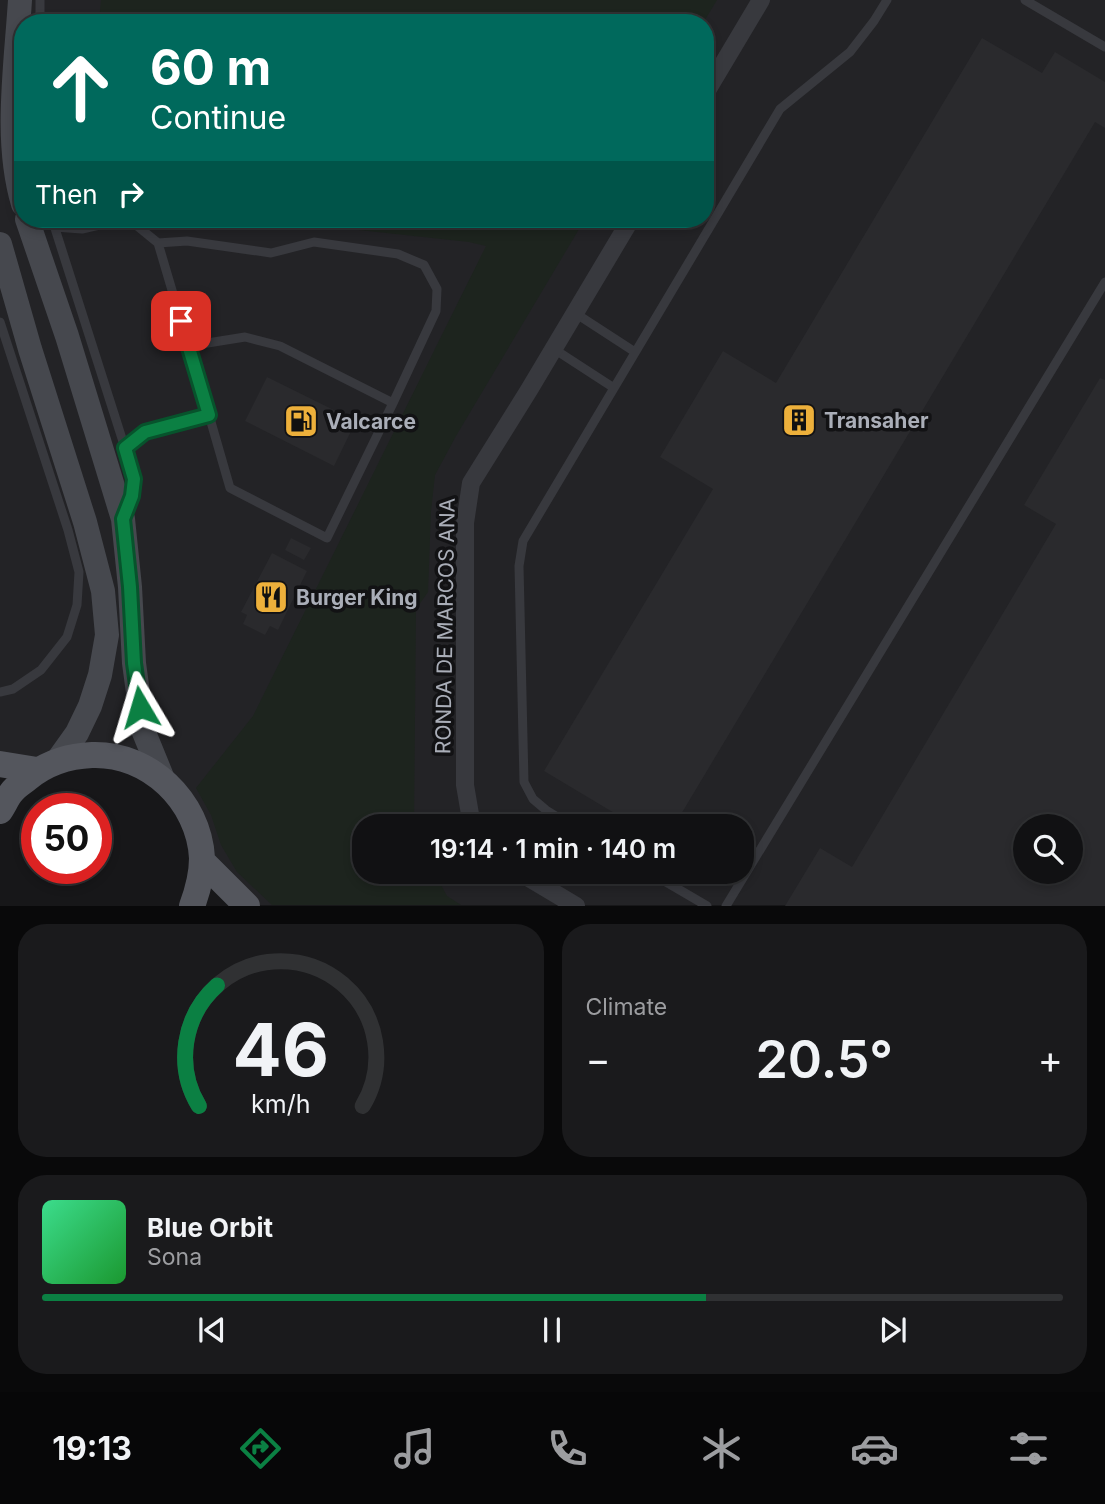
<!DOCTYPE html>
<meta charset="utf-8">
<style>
body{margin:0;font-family:Inter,sans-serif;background:#1a1a1c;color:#f1f3f6;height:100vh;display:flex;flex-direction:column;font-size:26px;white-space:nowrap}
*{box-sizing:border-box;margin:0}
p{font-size:23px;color:#9c9da0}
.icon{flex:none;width:38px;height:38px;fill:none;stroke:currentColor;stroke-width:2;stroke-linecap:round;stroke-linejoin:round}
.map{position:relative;height:906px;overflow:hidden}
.drawer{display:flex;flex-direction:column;gap:18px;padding:18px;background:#09090a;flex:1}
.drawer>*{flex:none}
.hud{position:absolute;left:14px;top:14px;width:700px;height:214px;border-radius:28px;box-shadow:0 4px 10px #0003,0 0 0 2px #303133;background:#00695c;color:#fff;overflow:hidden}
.buttons{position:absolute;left:1013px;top:814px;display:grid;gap:14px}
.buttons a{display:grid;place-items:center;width:70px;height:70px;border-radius:50%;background:#111113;box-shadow:0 4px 10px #0003,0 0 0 2px #303133;font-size:35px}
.speed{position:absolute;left:21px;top:793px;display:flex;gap:14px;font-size:35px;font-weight:700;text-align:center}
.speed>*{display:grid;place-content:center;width:91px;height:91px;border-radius:50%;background:#111113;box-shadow:0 4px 10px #0003,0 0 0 2px #303133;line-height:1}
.speed .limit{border:10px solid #d22;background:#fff;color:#111}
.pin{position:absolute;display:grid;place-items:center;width:60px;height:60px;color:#fff;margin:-30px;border-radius:14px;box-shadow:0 4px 10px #0006}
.me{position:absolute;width:77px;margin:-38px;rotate:353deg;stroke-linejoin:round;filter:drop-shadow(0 0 5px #0008)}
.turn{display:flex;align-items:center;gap:24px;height:147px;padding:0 21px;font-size:32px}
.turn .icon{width:91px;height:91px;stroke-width:2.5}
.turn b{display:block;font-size:49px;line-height:60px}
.then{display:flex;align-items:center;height:66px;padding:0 21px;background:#0003;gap:14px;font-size:26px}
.big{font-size:52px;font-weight:600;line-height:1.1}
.drawer .card{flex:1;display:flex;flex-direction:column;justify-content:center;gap:10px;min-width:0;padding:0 24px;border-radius:28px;background:#1a1a1c}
.drawer .dial{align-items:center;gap:0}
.dial svg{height:182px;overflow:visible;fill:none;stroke:#303133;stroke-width:7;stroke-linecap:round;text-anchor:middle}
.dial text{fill:#f1f3f6;stroke:none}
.song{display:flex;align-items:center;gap:21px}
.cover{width:84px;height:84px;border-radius:10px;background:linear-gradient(135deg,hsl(150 70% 55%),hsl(130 70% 35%))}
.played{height:7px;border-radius:4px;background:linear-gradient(90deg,#0b8043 65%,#303133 65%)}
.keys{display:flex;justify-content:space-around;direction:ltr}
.heat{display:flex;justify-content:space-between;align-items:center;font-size:38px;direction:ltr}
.drawer .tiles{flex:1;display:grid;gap:18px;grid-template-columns:1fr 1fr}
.card:last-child{grid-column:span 2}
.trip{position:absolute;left:352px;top:814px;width:402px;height:70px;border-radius:28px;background:#111113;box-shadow:0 4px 10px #0003,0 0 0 2px #303133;font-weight:600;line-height:70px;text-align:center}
.tabs{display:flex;height:112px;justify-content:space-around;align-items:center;background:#070708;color:#9c9da0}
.tabs .icon{width:49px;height:49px}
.tabs .on{color:#0b8043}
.tabs b{font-size:32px;color:#f1f3f6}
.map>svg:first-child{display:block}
.built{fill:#232326;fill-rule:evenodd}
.green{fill:#1d241e}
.building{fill:#2a2a2d;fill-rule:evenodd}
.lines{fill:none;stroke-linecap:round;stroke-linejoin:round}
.lane{stroke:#38393e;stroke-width:9}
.street{stroke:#38393e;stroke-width:18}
.secondary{stroke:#46484e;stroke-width:24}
.primary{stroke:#54565d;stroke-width:26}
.route-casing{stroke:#07532c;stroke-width:18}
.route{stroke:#0b8043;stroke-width:12}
.labels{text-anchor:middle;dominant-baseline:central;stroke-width:7;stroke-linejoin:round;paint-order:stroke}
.poi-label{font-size:21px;font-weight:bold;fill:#aaaeb8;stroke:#121214;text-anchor:start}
.street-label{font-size:21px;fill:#aaaeb8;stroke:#121214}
</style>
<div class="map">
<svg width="1105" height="906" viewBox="0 0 1105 906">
<rect width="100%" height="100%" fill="#171719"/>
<path class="built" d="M 0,0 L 1105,0 L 1105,905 L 247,905 L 139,765 L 0,764 ZM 23,23 L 705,23 L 705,219 L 23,219 ZM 364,826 L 742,826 L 742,872 L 364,872 ZM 1026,826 L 1071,826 L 1071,872 L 1026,872 Z"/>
<path class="green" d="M 101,0 L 717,0 L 703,23 L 99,23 Z
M 258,219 L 585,219 L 456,436 L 435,475 L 431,511 L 428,592 L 416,609 L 414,826 L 364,826 L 364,872 L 434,872 L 447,896 L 461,905 L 272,905 L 237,872 L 221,845 L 211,815 L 196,788 L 253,716 L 486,246 L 469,242 Z"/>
<path class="building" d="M 982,38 L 1042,73 L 1055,52 L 1105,82 L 1105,128 L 1095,122 L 674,826 L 636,826 L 544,771 L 713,489 L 660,457 L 723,351 L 776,383 Z
M 267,377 L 356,421 L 334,466 L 245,421 Z
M 1100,378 L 1105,380 L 1105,906 L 785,906 L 820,848 L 852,867 L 1056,524 L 1024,505 ZM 1026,826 L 1071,826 L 1071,872 L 1026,872 Z
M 291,538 L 311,548 L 304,560 L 285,550 Z
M 272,553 L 307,571 L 278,630 L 270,626 L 265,635 L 243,624 L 247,615 L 241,612 Z"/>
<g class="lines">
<path class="lane" d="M 1025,0 L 1105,47
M 40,23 L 40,0
M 52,219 L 125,448 C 132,473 137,486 127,510
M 55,227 L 82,229 L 117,221 L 136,225 L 158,243 L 209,415 L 145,432 L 125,448
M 158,243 L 187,241 L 271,253 L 314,242 L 398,254 L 424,265 L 437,289 L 436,311 L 393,403 L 327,538 L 230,488 L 209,415
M 575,313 L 635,352
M 0,322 L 68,530 L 79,572 L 77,605 L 67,637 L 41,670 L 13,689 L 0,692
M 189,346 L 245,337 L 280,346 L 393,403
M 554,349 L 614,388
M 572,826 L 546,810 L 533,799 L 524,782 L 519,566 L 523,541 L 780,109 L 850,52 L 874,21 L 887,0
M 649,872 L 707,906
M 726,906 L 1105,282"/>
<path class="street" d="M 705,94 L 761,0
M 474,826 L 471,820 L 465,785 L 465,523 L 471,483 L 529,390 L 631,219
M 519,872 L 576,906"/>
<path class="secondary" d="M 20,0 C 16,65 4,141 23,204
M 27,219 L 67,336 L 123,519 L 130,587 L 134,663 L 143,730 L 163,779
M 0,244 L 30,349 L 85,522 L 103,591 L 107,635 L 100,675 L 90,706 L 77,733 L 57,761"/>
<path class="primary" d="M 0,764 L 37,770
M 0,811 C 4,805 7,798 11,793 C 15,787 22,783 27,779 C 46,763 68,756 92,755 C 149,753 199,801 202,858 C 202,875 198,890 192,906
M 202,861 L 247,906"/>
</g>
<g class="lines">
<g class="route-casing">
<path id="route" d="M 140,707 L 134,663 L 130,587 L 123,519 L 132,496 L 134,479 L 125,448 L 145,432 L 209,415 L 181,321"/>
</g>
<use href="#route" class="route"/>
</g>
<defs>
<g id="building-square" transform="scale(1.75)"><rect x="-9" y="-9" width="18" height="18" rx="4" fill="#edb03b" stroke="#121214"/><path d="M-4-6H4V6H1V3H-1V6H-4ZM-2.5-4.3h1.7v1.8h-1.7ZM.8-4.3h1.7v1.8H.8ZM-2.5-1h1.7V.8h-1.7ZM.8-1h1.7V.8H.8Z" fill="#111"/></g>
<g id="fuel-square" transform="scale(1.75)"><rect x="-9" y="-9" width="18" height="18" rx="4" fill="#edb03b" stroke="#121214"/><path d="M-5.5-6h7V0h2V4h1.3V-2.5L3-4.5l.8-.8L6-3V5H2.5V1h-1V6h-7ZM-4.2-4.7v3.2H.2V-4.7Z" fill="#111"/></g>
<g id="restaurant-square" transform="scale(1.75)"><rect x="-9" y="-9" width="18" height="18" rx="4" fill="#edb03b" stroke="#121214"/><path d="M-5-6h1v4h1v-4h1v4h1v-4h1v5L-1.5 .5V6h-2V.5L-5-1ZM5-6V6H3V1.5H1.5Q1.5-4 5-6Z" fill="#111"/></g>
</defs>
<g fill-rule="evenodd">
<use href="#building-square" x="799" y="420"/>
<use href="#fuel-square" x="301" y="421"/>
<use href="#restaurant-square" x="271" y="597"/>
</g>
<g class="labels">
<g class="poi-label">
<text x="824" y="420">Transaher</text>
<text x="326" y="421">Valcarce</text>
<text x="296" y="597">Burger King</text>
</g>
<g class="street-label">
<text transform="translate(445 626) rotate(-89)">RONDA DE MARCOS ANA</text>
</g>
</g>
</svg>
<div class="buttons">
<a><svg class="icon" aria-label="search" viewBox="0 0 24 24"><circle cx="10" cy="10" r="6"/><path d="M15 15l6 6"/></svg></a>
</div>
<div class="speed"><div class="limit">50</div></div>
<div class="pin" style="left:181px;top:321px;background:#d93025"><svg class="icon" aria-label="arrive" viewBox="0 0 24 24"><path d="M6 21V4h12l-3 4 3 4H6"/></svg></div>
<svg class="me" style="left:140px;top:707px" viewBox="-20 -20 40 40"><path d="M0-17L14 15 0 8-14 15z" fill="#0b8043" stroke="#fff" stroke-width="4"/></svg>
<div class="trip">19:14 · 1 min · 140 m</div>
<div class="hud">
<div class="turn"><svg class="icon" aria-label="ahead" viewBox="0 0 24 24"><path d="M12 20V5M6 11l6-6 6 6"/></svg><div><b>60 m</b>Continue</div></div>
<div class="then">Then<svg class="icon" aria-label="right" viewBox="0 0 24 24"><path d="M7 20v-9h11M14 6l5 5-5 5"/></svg></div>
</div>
</div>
<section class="drawer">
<div class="tiles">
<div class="card dial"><svg viewBox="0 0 100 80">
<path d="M14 69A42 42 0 1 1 86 69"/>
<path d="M14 69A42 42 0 0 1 22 16" stroke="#0b8043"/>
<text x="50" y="56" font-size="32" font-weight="700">46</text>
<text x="50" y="72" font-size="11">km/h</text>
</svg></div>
<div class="card"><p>Climate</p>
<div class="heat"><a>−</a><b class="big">20.5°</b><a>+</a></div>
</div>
<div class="card">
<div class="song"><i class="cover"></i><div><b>Blue Orbit</b><p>Sona</p></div></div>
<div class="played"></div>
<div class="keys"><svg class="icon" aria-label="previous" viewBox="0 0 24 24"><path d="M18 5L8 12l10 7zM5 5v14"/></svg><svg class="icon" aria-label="pause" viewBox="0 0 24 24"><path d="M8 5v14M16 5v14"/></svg><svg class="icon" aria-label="next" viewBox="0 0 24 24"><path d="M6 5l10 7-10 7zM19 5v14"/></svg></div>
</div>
</div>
</section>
<nav class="tabs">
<b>19:13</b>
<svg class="icon on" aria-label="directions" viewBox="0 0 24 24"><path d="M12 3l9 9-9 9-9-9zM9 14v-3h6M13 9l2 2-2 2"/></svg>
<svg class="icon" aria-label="music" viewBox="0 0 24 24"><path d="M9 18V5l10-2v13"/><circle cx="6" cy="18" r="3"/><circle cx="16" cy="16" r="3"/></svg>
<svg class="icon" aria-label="phone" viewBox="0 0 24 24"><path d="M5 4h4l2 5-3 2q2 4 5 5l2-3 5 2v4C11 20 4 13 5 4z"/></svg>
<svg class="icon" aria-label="climate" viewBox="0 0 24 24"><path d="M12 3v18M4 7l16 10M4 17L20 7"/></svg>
<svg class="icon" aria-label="car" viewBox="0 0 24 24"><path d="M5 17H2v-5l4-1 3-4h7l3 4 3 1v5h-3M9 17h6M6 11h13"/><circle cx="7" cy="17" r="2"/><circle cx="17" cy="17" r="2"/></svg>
<svg class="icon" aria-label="filters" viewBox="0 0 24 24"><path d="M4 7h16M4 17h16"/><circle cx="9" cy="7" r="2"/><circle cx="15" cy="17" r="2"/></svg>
</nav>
